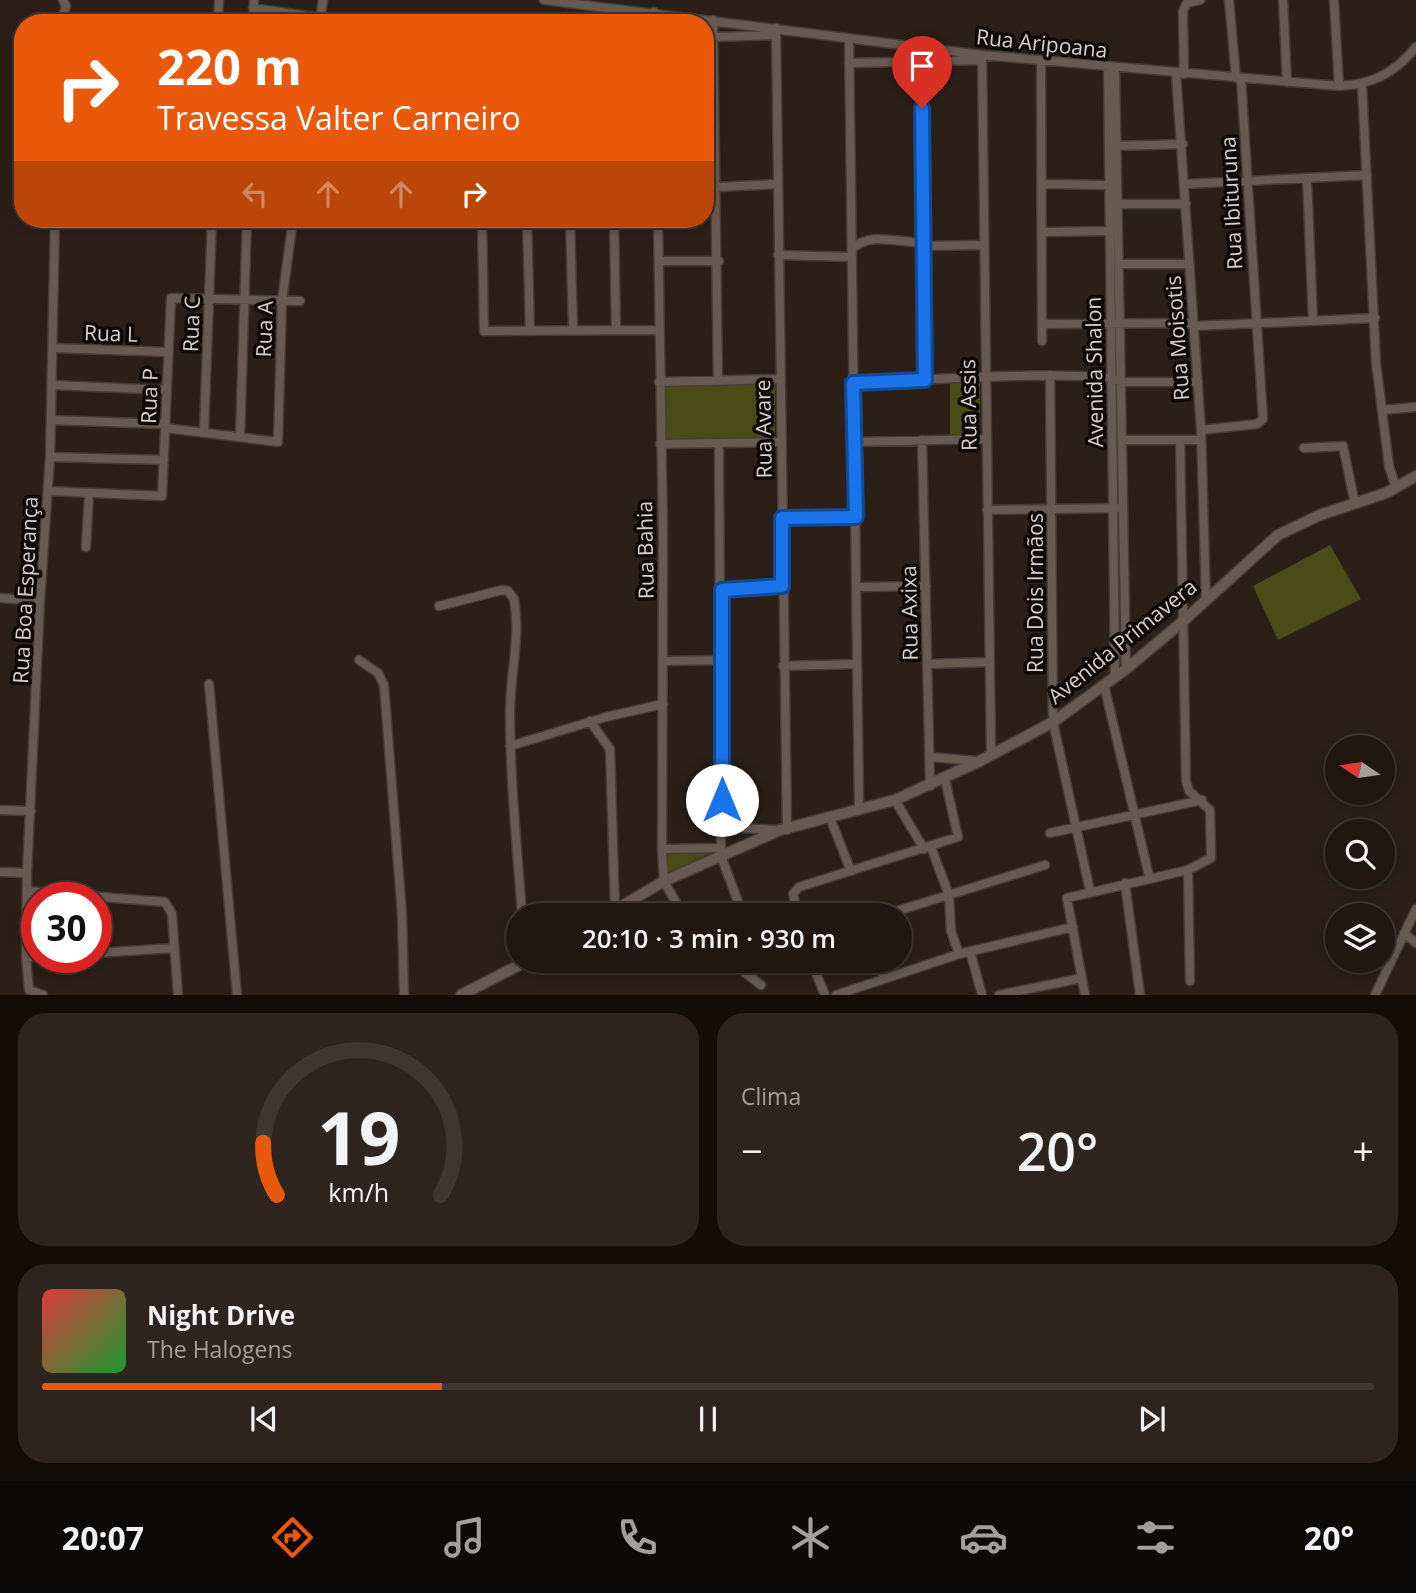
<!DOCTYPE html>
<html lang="pt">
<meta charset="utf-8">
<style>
body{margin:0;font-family:"Open Sans",sans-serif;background:#2d241f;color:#f1f3f6;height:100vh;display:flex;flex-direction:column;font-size:26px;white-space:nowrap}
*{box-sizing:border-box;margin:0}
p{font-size:23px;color:#a29f9f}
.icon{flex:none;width:38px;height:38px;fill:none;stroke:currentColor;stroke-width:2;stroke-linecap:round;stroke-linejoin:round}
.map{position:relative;height:995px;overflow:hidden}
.details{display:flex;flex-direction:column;gap:18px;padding:18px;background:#120d09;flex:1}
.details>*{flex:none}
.guide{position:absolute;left:14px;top:14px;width:700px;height:214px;border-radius:28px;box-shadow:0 4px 10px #0003,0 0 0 2px #3d3631;background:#ea580c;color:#fff;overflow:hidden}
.needle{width:46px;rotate:283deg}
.fabs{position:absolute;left:1325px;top:735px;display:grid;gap:14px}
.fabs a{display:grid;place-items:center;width:70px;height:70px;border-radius:50%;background:#201711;box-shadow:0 4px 10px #0003,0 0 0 2px #3d3631;font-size:35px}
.speed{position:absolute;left:21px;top:882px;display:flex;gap:14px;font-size:35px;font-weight:700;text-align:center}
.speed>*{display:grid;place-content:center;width:91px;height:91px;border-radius:50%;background:#201711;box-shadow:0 4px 10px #0003,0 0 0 2px #3d3631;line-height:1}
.speed .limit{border:10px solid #d22;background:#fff;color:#111}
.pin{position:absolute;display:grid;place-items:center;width:60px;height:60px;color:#fff;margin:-72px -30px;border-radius:50% 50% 50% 0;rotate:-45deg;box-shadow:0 0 7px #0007}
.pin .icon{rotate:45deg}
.me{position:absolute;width:77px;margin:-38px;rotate:0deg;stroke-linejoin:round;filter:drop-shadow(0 0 5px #0008)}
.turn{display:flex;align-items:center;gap:24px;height:147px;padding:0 28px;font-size:32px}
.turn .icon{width:91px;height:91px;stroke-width:2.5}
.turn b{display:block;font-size:49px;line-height:60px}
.lanes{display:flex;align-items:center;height:66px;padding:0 28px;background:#0003;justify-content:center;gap:35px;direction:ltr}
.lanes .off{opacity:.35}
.big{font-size:52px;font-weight:600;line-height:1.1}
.details .widget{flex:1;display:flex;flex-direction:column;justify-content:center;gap:10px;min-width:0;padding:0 24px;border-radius:28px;background:#2d241f}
.details .dial{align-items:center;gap:0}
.dial svg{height:182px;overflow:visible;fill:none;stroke:#3d3631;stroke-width:7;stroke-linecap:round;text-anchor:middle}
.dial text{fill:#f1f3f6;stroke:none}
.song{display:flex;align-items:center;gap:21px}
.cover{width:84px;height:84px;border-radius:10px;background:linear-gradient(135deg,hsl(0 70% 55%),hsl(130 70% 35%))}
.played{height:7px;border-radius:4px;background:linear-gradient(90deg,#ea580c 30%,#3d3631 30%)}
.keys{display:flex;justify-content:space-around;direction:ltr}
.heat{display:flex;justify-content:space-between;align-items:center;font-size:38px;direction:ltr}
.details .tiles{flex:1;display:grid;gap:18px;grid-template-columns:1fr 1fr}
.widget:last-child{grid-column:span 2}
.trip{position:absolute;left:506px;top:903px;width:406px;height:70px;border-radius:35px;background:#201711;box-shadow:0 4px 10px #0003,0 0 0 2px #3d3631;font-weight:600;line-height:70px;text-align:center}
.menu{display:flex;height:112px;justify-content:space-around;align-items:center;background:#0d0907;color:#a29f9f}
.menu .icon{width:49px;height:49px}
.menu .on{color:#ea580c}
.menu b{font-size:32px;color:#f1f3f6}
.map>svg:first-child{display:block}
.green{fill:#4a4c18}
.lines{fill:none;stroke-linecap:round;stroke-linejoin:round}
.minor-casing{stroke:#463c37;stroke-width:11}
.tertiary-casing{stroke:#463c37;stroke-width:13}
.minor{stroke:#695a51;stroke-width:8}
.tertiary{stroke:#695a51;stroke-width:10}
.route-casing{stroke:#114b97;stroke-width:18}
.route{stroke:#1a73e8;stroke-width:12}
.labels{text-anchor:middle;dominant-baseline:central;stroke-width:7;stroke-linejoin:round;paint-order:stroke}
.street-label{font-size:21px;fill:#d8d0ca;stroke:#0f0a07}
</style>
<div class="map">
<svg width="1416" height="995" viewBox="0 0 1416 995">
<rect width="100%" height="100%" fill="#2b1f17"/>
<path class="green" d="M 950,383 L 980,383 L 980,434 L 950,435 Z
M 775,384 L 775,441 L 665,441 L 664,385 Z
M 1330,545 L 1361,599 L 1278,640 L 1253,586 Z
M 665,852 L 712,852 L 666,875 Z"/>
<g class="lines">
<g class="minor-casing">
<path id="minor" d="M 544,0 L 982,55 L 1339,86 C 1371,85 1395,73 1416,47
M 1229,0 L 1236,78
M 1283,0 L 1287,82
M 1334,0 L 1339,86
M 253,8 L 321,18
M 654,12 L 654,23
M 713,20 L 718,381
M 320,21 L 323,0
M 61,23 L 66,6 L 63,0
M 218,23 L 219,0
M 253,23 L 254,0
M 776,28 L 787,830
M 714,37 L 776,35
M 849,39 L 859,809
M 923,48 L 925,380
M 982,55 L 991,754
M 1041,61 L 1042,341
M 849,63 L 982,60
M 1108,67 L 1115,677
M 1115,68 L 1126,669
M 1176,74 L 1201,430 L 1206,600
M 1184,74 L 1183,11 L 1187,3 L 1200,0
M 1362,85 L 1376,363 L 1389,466 L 1396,488
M 1116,146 L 1183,144
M 1307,178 L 1313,321
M 1044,184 L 1108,185
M 1185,184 L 1367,175
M 717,187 L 777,184
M 1116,204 L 1186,204
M 482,219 L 484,331 L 659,330
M 527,219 L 530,331
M 570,219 L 573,330
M 614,219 L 616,330
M 658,219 L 663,536 L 662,849 L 664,881 L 683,915
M 1043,232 L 1109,231
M 924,246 L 984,245
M 852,249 C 870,231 900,243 924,243
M 778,255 L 852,257
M 659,261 L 719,261
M 1119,264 L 1189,264
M 1042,324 L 1194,323
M 1194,326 L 1375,318
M 53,348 L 168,352
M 1050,375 L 1053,722 L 1090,891
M 659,382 L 779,379
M 854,383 C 891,382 1105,367 1121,382 L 1198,382
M 52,385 L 167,390
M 1382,410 L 1416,407
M 51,420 L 165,424
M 166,428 L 278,442 L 282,301 L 293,219
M 1201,430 L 1257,424 L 1263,419 L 1241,79
M 204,431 L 212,219
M 240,437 L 247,219
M 922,440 L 930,786
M 1122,440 L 1201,440
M 855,442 L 985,439
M 660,444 L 780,442
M 719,444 L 721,856 L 743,915
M 1304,448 L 1343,446 L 1355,504
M 50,457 L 164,460
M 48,491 L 162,496 L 171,298 L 300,301
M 987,510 L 1117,508
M 782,518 L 856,517
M 86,547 L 89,494
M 857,587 L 926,586
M 721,591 L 782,586
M 0,598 L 40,601
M 439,606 L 502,590 L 508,591 L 514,599 C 521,637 510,674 510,712 C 510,779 517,847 522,915
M 359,660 L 378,673 L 384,685 L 402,915 L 404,995
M 663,661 L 722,660
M 927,664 L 990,662
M 783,666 L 857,664
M 209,684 L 237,995
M 1104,685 L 1149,876
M 590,721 L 610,749 L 615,910
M 510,746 L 606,717 L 663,704
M 930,757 L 977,761
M 895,800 L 924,849
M 0,810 L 31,811
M 830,818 L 851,871
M 722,827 L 777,830
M 1050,833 L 1202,800
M 931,847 L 949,895 L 951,931 L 959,954
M 662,849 L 721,848
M 1188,870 L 1190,981
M 0,872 L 27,873
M 1125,883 L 1140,995
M 27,891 L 165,902 L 172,914 L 178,995
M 798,915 L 793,894 L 799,887 L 958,837 L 945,779
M 884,915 L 1045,865
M 1404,933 L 1416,943
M 970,951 L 982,995
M 96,953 L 174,948
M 26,957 L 37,957
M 730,961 L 761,985
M 811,961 L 825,995
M 879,961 L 884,978
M 43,995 L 29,990 L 26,957 L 27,873 L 40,601 L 50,457 L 55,219
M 836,995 L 959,954 L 1073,927
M 999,995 L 1082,978
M 1085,995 L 1067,898 L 1188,870 L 1211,858 L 1210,810 L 1189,791 L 1186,781 L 1180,440
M 1375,995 L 1416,909"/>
</g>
<g class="tertiary-casing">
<path id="tertiary" d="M 607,915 L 664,881 L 780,830 L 895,800 L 980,761 L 1053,722 L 1126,669 L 1181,623 L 1278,535 L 1320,515 L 1386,493 L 1416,476
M 461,995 L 527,961"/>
</g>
<use href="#minor" class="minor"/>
<use href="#tertiary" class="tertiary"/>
</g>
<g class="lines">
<g class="route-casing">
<path id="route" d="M 722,800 L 722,590 L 782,586 L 782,518 L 856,517 L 853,383 L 925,380 L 922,108"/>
</g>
<use href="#route" class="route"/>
</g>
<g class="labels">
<g class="street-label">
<text transform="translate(1042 43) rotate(6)">Rua Aripoana</text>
<text transform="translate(1231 203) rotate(-93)">Rua Ibituruna</text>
<text transform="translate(191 324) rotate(-88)">Rua C</text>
<text transform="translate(264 329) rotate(-88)">Rua A</text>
<text transform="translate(111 333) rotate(2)">Rua L</text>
<text transform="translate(1177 338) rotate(-94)">Rua Moisotis</text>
<text transform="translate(1094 372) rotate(-91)">Avenida Shalon</text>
<text transform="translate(149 396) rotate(-88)">Rua P</text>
<text transform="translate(968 405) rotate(-91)">Rua Assis</text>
<text transform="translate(763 429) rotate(-91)">Rua Avare</text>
<text transform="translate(645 550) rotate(-91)">Rua Bahia</text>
<text transform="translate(25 590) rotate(-87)">Rua Boa Esperança</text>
<text transform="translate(1035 593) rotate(-90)">Rua Dois Irmãos</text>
<text transform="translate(909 613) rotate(-91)">Rua Axixa</text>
<text transform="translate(1122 641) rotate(-39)">Avenida Primavera</text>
</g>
</g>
</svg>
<div class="fabs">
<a><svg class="needle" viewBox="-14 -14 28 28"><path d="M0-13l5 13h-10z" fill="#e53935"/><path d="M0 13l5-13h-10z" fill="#a29f9f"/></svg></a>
<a><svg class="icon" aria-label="search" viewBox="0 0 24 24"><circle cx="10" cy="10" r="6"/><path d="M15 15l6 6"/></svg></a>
<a><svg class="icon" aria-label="layers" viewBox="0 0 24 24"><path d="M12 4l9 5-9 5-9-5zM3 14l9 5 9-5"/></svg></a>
</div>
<div class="speed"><div class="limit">30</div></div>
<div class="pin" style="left:922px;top:108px;background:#d93025"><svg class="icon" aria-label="arrive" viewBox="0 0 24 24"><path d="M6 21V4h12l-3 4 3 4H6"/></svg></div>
<svg class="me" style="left:722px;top:800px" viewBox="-20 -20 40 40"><circle r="19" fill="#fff"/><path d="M0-13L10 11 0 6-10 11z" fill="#1a73e8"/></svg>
<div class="trip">20:10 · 3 min · 930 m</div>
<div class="guide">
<div class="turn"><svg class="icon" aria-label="right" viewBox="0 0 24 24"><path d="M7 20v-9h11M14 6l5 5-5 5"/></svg><div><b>220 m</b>Travessa Valter Carneiro</div></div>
<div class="lanes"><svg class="icon off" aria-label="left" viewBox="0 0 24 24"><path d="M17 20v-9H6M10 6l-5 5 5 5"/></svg><svg class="icon off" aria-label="ahead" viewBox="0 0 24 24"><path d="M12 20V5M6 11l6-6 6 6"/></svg><svg class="icon off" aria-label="ahead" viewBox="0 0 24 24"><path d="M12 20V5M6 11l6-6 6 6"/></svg><svg class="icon" aria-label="right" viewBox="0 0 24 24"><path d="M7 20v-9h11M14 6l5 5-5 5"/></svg></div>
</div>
</div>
<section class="details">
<div class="tiles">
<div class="widget dial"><svg viewBox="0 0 100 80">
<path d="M14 69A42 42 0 1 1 86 69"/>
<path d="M14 69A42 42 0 0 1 8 46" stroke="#ea580c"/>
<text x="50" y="56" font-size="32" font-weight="700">19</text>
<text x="50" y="72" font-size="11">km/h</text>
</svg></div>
<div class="widget"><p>Clima</p>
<div class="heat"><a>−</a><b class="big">20°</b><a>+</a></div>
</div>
<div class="widget">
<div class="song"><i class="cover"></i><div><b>Night Drive</b><p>The Halogens</p></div></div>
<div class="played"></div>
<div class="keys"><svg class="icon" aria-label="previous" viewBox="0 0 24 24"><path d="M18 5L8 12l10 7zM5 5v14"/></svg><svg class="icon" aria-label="pause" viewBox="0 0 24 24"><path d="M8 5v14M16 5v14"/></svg><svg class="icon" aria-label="next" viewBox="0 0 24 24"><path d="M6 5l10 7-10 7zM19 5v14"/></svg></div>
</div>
</div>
</section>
<nav class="menu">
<b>20:07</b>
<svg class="icon on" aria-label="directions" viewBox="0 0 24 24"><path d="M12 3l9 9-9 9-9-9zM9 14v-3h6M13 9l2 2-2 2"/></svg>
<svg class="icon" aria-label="music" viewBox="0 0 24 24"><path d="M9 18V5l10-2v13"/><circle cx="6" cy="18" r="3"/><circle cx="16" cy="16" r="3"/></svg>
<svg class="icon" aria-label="phone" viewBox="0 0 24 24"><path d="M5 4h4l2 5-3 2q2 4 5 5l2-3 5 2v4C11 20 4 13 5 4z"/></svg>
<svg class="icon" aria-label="climate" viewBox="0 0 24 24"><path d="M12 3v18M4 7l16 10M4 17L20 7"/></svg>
<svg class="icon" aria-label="car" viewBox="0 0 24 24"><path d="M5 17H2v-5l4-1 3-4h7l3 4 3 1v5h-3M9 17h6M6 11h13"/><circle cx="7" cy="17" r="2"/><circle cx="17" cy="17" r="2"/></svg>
<svg class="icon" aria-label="filters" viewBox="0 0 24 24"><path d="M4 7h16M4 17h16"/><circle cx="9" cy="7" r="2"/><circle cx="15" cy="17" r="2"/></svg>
<b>20°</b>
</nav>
